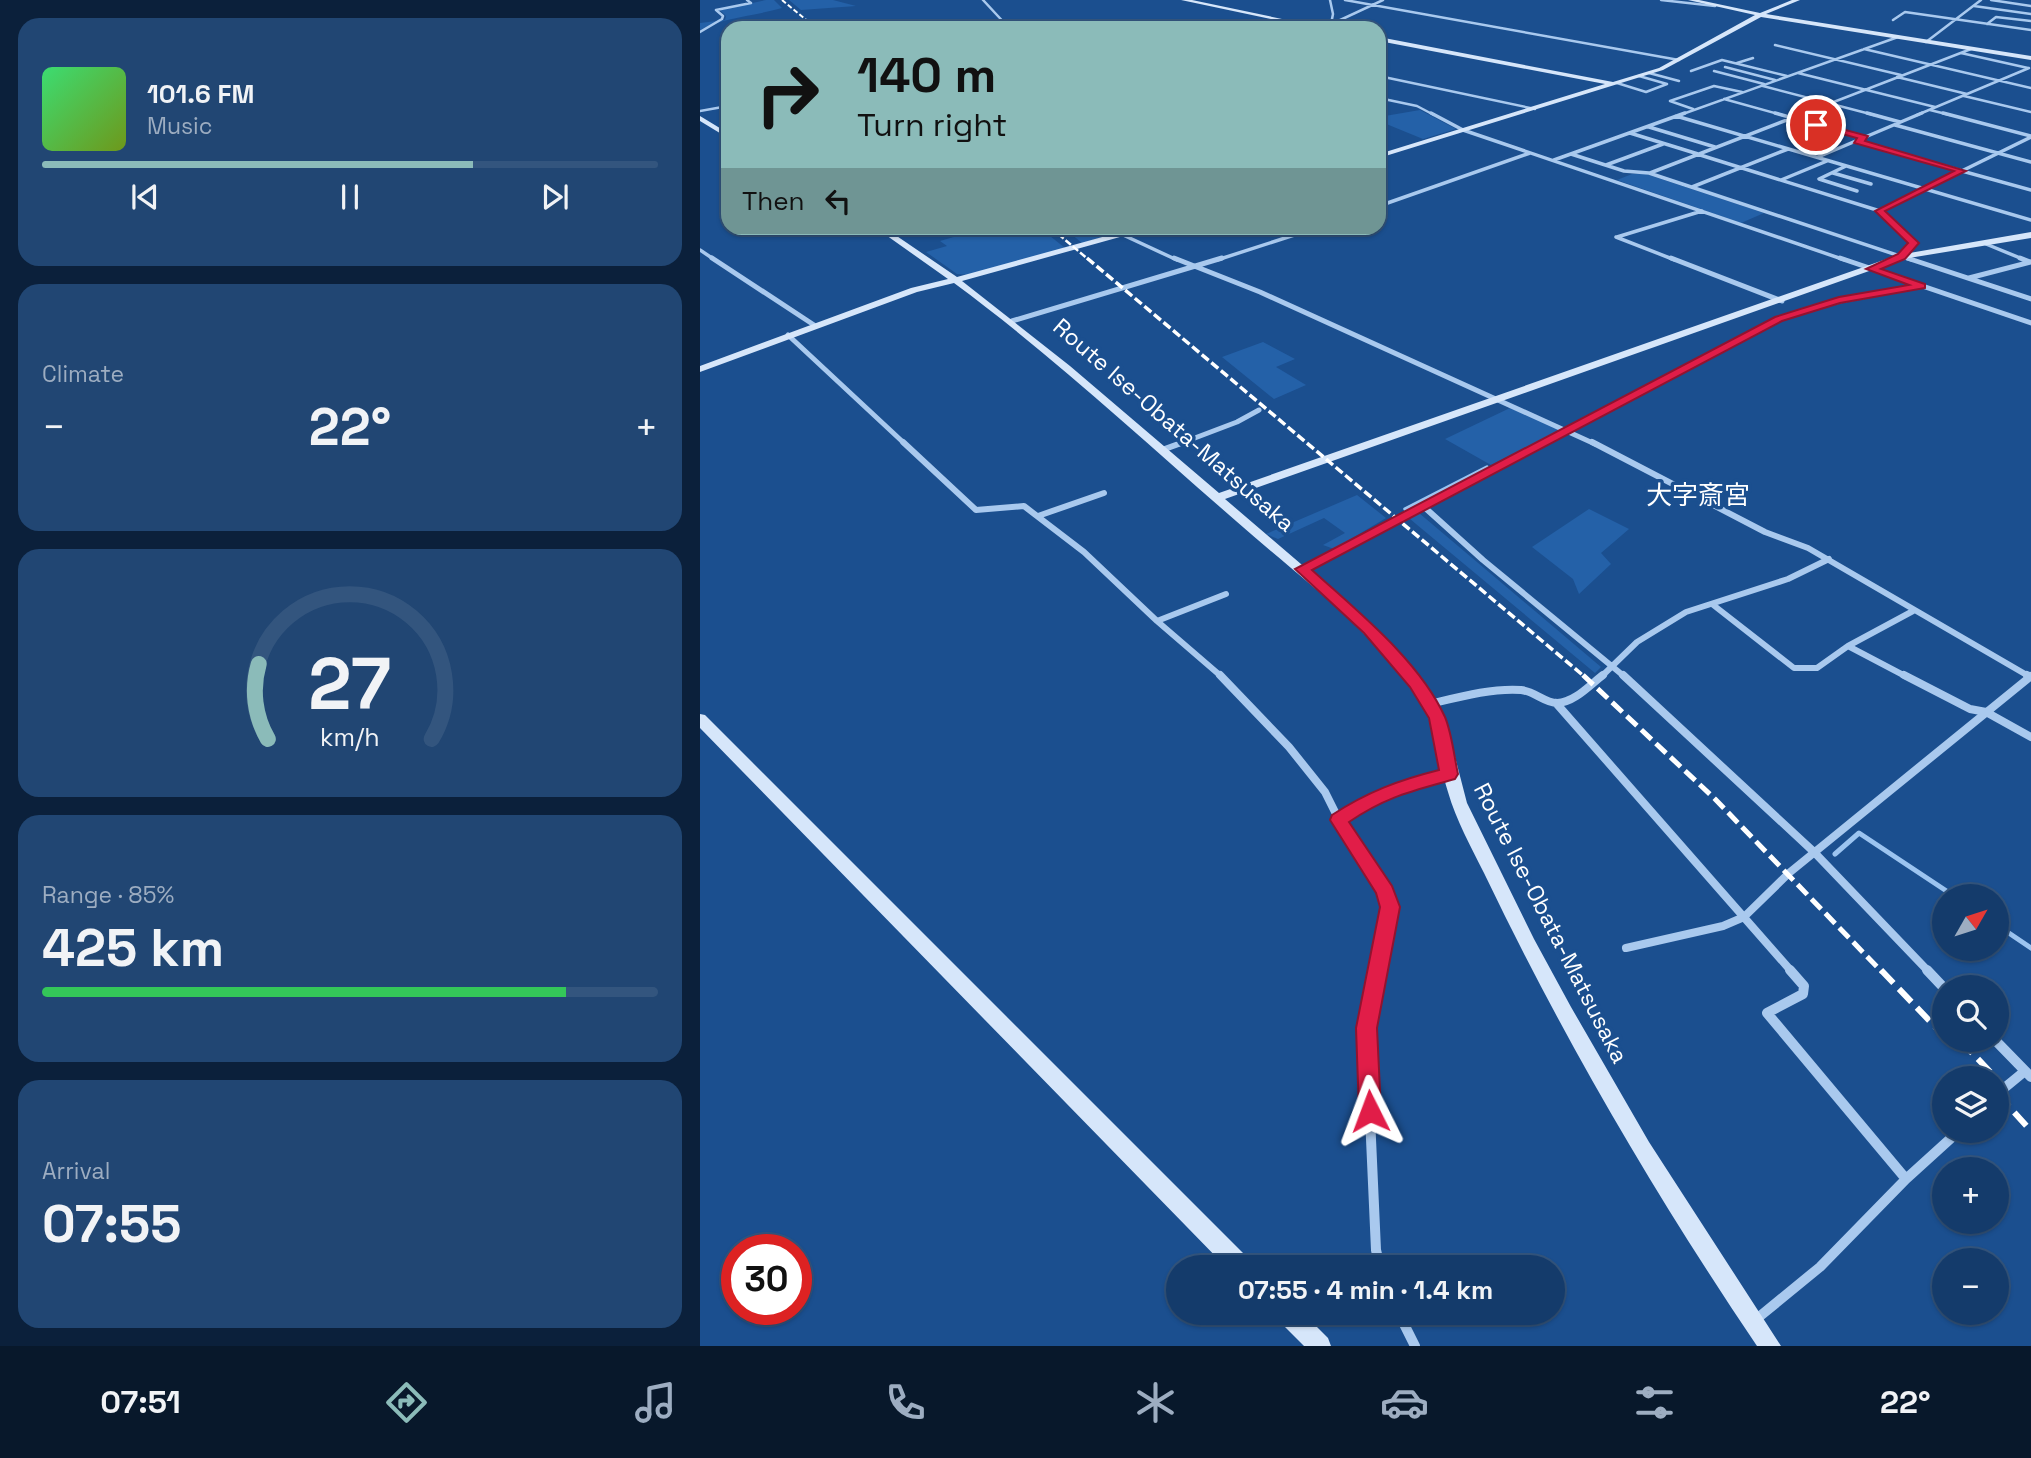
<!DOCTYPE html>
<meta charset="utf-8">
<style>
body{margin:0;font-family:"Space Grotesk","Noto Sans JP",sans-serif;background:#214673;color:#f1f3f6;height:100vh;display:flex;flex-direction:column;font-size:26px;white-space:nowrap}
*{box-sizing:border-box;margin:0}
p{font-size:23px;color:#9dadc1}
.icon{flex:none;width:38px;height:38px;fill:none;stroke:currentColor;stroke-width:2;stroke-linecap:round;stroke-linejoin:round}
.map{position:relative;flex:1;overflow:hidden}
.sheet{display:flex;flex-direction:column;gap:18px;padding:18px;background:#0b203b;width:700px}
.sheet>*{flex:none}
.banner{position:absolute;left:21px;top:21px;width:665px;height:214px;border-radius:21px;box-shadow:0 2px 5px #0004,0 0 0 2px #33557e;background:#8bbbb9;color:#111;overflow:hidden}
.needle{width:46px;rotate:51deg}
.fabs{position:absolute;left:1232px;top:884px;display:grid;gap:14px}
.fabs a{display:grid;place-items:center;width:77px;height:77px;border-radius:50%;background:#143b6b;box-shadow:0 2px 5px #0004,0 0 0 2px #33557e;font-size:35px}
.speed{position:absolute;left:21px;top:1234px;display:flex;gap:14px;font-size:35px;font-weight:700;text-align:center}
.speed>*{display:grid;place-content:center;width:91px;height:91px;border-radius:50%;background:#143b6b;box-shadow:0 2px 5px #0004,0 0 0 2px #33557e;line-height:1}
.speed .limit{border:10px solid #d22;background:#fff;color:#111}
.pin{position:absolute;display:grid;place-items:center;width:60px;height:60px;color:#fff;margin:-30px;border:4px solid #fff;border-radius:50%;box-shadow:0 2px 7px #0007}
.me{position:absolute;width:77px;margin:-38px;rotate:357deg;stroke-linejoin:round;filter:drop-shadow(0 0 5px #0008)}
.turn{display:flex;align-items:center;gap:24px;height:147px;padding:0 21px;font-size:32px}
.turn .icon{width:91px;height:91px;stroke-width:2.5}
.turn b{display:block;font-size:49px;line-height:60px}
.then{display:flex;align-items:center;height:66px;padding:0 21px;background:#0003;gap:14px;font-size:26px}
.big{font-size:52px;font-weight:700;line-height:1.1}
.sheet .tile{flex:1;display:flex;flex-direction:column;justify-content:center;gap:10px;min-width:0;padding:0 24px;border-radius:21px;background:#214673}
.sheet .dial{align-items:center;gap:0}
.dial svg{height:182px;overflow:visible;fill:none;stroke:#33557e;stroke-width:7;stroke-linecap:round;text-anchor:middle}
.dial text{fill:#f1f3f6;stroke:none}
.song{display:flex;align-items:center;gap:21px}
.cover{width:84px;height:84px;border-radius:10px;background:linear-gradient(135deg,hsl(140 70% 55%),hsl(80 70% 35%))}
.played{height:7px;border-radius:4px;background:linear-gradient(90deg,#8bbbb9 70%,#33557e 70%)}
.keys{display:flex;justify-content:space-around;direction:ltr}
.heat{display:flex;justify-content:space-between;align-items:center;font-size:38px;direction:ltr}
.charge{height:10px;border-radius:5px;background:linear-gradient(90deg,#34c759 85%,#33557e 0)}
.trip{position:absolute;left:466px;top:1255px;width:399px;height:70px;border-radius:35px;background:#143b6b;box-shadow:0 2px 5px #0004,0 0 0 2px #33557e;font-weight:700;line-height:70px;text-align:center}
.dock{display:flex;height:112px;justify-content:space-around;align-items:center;background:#08182b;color:#9dadc1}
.dock .icon{width:49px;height:49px}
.dock .current{color:#8bbbb9}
.dock b{font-size:32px;color:#f1f3f6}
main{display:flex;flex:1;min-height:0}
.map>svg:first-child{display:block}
.green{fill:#2461a8}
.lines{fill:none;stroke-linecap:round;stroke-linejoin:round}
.stream-far1{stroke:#9cc4f0;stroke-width:3.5}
.stream{stroke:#9cc4f0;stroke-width:5}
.street-far5{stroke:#a9c9ee;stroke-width:2.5}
.street-far4{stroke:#a9c9ee;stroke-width:3.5}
.street-far3{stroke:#a9c9ee;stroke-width:5}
.street-far2{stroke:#a9c9ee;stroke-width:6}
.street-far1{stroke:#a9c9ee;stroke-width:8}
.street{stroke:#a9c9ee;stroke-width:10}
.secondary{fill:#d6e6fa;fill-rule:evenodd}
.rail-far4{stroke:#fff;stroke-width:2;stroke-dasharray:5 2.5;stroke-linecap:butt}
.rail-far3{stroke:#fff;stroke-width:2.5;stroke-dasharray:7 2.5;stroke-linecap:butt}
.rail-far2{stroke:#fff;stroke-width:3.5;stroke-dasharray:9 3.5;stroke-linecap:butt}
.rail-far1{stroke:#fff;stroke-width:5;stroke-dasharray:14 6;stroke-linecap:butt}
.rail{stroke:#fff;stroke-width:6;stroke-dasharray:18 8;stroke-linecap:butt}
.route{fill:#e11d48;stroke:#92132f;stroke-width:2}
.labels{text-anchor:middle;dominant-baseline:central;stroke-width:7;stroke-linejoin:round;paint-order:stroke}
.street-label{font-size:23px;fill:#fff;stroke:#1b4f8f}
.quarter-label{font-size:26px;fill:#fff;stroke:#1b4f8f}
</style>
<main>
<section class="sheet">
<div class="tile">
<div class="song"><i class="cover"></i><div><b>101.6 FM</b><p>Music</p></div></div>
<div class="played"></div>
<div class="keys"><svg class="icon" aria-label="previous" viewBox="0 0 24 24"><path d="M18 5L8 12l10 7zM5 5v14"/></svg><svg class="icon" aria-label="pause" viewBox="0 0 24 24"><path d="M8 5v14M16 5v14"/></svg><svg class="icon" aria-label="next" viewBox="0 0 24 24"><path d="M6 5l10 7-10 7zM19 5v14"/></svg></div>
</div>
<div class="tile"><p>Climate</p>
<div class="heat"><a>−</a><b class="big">22°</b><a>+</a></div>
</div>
<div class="tile dial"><svg viewBox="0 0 100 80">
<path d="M14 69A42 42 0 1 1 86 69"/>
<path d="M14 69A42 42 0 0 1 10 36" stroke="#8bbbb9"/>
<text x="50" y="56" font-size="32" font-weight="700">27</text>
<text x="50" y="72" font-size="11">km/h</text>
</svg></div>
<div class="tile"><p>Range · 85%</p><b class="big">425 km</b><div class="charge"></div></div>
<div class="tile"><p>Arrival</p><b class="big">07:55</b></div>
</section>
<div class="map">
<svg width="1331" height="1346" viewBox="0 0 1331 1346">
<rect width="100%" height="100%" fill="#1b4f8f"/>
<path class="green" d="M 66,0 L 74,0 L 82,8 C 55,16 24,17 0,30 L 0,23 L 25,20 L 26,16 L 20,10 Z
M 89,0 L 133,0 L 156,6 L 101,10 Z
M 720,110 L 756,129 L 723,139 L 679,121 L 679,117 Z
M 932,174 L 946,174 L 1064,213 L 1041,223 L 917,180 Z
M 284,228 L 340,228 L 365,248 L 272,275 L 257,274 L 226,252 L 247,246 L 240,241 Z
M 364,228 L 435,228 L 382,243 Z
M 563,342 L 595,359 L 576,367 L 606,385 L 574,399 L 522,357 Z
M 810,408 L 862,429 L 791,465 L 745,439 Z
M 657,495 L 686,518 L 634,549 L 623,545 L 645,533 L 624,518 L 578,539 L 566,534 Z
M 889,509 L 929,529 L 901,553 L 911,564 L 879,594 L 873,579 L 832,547 Z
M 716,512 L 719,513 L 901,667 L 895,673 L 716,524 L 709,518 Z"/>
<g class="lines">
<path class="stream-far1" d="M 705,509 L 787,467"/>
<path class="stream" d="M 1135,854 L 1159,833 L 1254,896
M 1297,925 L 1331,948"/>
<path class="street-far5" d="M 283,0 L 309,28
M 630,0 L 633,14 L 631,24
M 645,0 L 979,60
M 961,0 L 1015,6
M 1291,0 L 1331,6
M 1274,6 L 1331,14
M 16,10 L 51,3 L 47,0
M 1193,20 L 1205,12 L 1331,30
M 1287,24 L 1296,17 L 1331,21
M 623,28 L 683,0
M 0,32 L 22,19 L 23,16 L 16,10
M 1226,42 L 1281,0
M 1075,45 L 1201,75
M 1164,49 L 1331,88
M 1261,53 L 1328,68
M 1037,63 L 1053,58
M 1025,67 L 1075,80
M 991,71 L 1022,60 L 1087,76
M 1014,71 L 1064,84
M 949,73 L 979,81
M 1098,73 L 1235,107
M 679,76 L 835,109
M 1197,77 L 1267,94
M 917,83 L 946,92 L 967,84 L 939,76
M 1063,86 L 1174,115
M 1264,96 L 1331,112
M 679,98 L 717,106 L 734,115
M 1024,99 L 1082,115
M 993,109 L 970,101 L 1014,86 L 1042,92
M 1230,110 L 1250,115
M 0,111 L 28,106
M 980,115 L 1198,37
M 1100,115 L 1271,49
M 1217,115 L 1329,68"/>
<path class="street-far4" d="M 731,113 L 763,130 L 1145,260
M 1075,113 L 1164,138
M 1167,113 L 1200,122
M 1243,113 L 1331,136
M 976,116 L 1331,220
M 1195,125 L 1331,162
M 949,127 L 1015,147
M 930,133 L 998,154
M 1157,142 L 1331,190
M 871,154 L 924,171 L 949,173 L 1212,260
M 997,154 L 1180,211 L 1214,243 L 1201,257
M 1118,157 L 1222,113
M 854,160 L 985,113
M 906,165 L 963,144
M 1146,166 L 1119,179 L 1157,191
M 950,173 L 1105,113
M 1133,173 L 1171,184
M 1081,180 L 1127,161
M 992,187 L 1088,149
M 679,206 L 830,153
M 1180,211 L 1331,137
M 189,234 L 214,228
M 421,234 L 477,260
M 916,237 L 975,260
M 917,237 L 1002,211
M 1286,244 L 1325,260
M 0,250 L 15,260
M 517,260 L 616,228"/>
<path class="street-far3" d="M 12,258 L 114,325
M 474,258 L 560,292 L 895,444
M 971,258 L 1082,301
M 1140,258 L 1331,323
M 1207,258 L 1331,299
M 1320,258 L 1330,262
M 1269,278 L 1331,262
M 312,321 L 522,258
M 88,335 L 205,444
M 479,444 L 537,422 L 559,410
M 842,444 L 1078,319 L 1139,301 L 1221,286"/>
<path class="street-far2" d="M 203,442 L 276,510 L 324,506 L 384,552 L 457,621 L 522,677
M 892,442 L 1065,532 L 1108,548 L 1330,677
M 462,450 L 484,442
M 722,505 L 783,560 L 925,677
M 338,516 L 404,493
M 603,570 L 846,442
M 1012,604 L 1094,668 L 1117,668 L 1148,646
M 457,621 L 526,594
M 901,677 L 937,642 L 986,612 L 1088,579 L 1129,559
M 1207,677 L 1148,646 L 1213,611"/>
<path class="street-far1" d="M 520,675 L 589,747 L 625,792 L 639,820 L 685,891 L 690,907 L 677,972
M 923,675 L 1114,852 L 1229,972
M 1204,675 L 1270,709 L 1286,712 L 1331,737
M 1327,675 L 1331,677
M 856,703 L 1092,972
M 730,704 C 759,697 791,688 821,690 C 834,691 845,703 857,703 C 874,703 891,684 903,675
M 639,820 L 692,792 L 749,774
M 926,948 L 1023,926 L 1044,917 L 1089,873 L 1331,676"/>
<path class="street" d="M 677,970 L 666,1028 L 676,1250 L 680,1267
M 1090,970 L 1104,986 L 1103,994 L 1067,1013 L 1206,1179
M 1227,970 L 1244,988
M 1295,1040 L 1331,1077
M 1297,1094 L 1325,1071
M 698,1312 L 715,1346
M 1054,1321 L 1120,1267 L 1206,1179 L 1260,1130"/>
<path class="secondary" d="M 481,0 L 492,0 L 625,28 L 613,28 Z
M 988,0 L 999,0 L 1060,13 L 1092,0 L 1100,0 L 1066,14 L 1331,56 L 1331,60 L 1061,17 L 963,70 L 679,158 L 679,154 L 905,84 L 679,41 L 679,37 L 913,82 L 959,68 L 1055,15 Z
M 0,116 L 28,133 L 28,138 L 0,121 Z
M 176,228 L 185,228 L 257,277 L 435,228 L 446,228 L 445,230 L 262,281 L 370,366 L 519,493 L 1198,255 L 1331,232 L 1331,238 L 1203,259 L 525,499 L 671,624 L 714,672 L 733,699 L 747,726 L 767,803 L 834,939 L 871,1007 L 949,1142 L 1081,1346 L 1057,1346 C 955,1195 863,1038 784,873 C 771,847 756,820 748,792 C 738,762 738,729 720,702 C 672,628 600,578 536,521 C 443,440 353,356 254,283 L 217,292 L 0,372 L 0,366 L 211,288 L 248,279 Z
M 0,714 L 5,715 L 549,1259 L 552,1267 L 526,1267 L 0,728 Z
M 575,1312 L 602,1312 L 628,1338 L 631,1346 L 604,1346 L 578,1320 Z"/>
<path class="rail-far4" d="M 82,0 L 116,28"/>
<path class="rail-far3" d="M 351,228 L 389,260"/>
<path class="rail-far2" d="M 387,258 L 885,677"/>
<path class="rail-far1" d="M 883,675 L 1015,799 L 1182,972"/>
<path class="rail" d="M 1181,970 L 1244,1036
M 1260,1040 L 1296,1078
M 1297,1093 L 1331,1131"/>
</g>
<path class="route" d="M 1116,122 L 1168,136 L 1165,141 L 1266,171 L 1185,211 L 1219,243 L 1205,259 L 1181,269 L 1225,284 L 1225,288 L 1140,303 L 1082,321 L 612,570 C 657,611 719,660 745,717 C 752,734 754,756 758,774 L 755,779 C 713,791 687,796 649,822 L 692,886 L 700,907 L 677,1028 L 681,1111 L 678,1119 L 670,1122 L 662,1119 L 659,1111 L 656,1028 L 680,907 L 676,893 L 630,820 L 632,815 C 667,792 699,780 739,770 L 729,718 L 710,687 L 664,633 L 595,569 L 1075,317 L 1139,297 L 1209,285 L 1166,269 L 1198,254 L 1208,243 L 1175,211 L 1254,171 L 1154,143 L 1157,138 L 1113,126 Z"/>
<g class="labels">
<g class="street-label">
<text transform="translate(474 425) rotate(41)">Route Ise-Obata-Matsusaka</text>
<text transform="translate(851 923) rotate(63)">Route Ise-Obata-Matsusaka</text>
</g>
<g class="quarter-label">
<text x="998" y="495">大字斎宮</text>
</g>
</g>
</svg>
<div class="fabs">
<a><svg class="needle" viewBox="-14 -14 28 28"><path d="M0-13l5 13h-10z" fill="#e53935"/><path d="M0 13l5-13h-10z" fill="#9dadc1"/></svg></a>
<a><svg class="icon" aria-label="search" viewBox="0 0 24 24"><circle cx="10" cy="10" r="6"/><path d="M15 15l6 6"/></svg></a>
<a><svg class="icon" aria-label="layers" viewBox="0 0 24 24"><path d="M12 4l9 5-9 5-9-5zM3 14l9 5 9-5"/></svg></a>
<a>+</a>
<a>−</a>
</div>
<div class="speed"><div class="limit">30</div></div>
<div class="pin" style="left:1116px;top:125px;background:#d93025"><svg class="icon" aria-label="arrive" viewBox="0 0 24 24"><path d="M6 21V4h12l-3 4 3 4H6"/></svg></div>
<svg class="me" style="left:670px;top:1111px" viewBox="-20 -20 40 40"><path d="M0-17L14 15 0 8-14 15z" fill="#e11d48" stroke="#fff" stroke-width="4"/></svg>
<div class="trip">07:55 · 4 min · 1.4 km</div>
<div class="banner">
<div class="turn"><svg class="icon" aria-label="right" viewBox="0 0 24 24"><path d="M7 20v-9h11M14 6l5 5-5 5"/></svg><div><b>140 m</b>Turn right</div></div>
<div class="then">Then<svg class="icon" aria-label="left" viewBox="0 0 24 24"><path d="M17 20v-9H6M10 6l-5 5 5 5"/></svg></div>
</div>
</div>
</main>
<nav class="dock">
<b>07:51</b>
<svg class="icon current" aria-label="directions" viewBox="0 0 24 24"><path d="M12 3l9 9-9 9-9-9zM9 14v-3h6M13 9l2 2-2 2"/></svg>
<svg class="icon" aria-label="music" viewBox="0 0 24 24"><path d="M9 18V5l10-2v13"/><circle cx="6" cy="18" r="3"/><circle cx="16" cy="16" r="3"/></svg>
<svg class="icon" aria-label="phone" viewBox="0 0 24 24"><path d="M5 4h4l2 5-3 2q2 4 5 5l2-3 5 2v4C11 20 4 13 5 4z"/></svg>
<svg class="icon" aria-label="climate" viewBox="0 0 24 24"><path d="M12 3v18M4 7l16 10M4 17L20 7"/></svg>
<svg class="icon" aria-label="car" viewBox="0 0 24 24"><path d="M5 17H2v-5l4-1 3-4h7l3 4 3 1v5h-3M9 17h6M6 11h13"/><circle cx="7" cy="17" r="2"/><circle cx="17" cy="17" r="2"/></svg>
<svg class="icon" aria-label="filters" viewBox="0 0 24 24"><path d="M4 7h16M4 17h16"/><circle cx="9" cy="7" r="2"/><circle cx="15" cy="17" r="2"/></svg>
<b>22°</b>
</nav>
